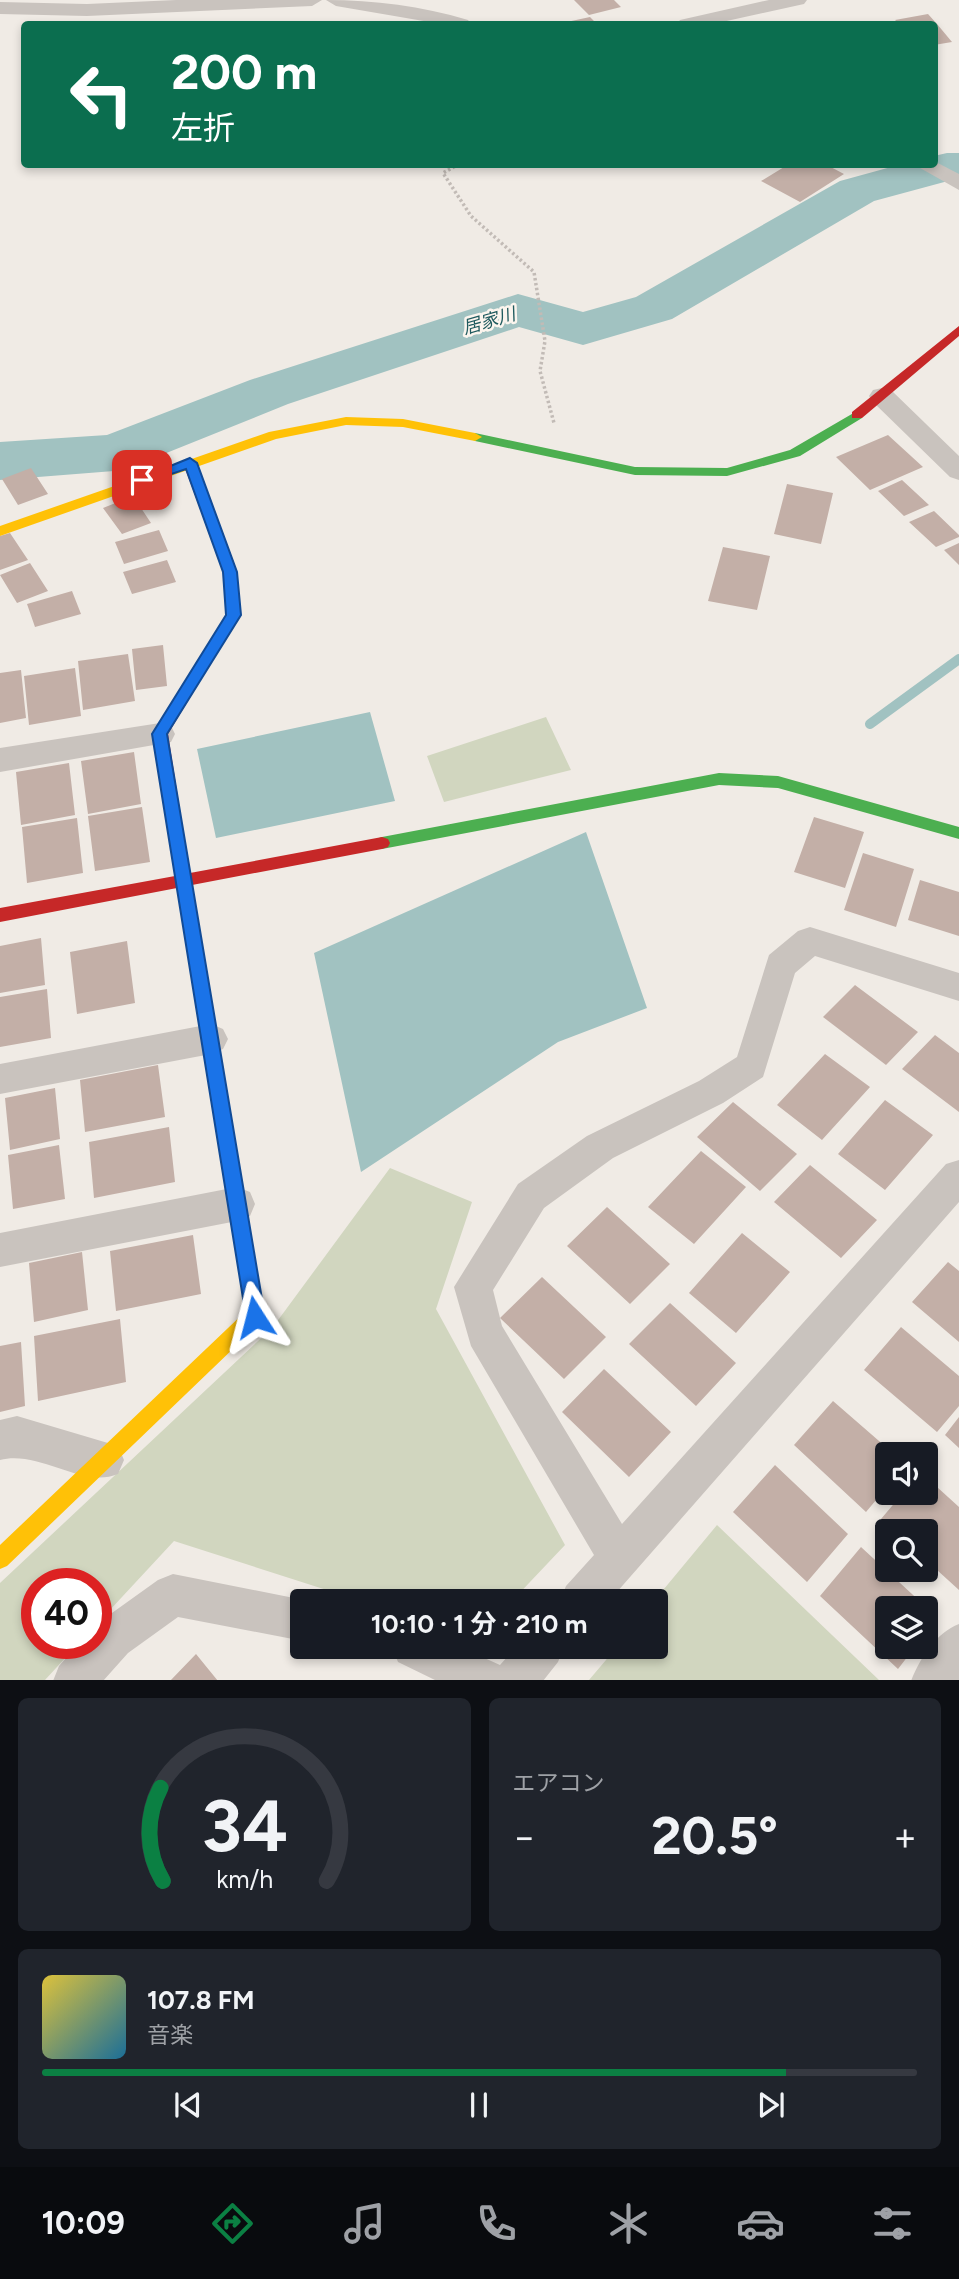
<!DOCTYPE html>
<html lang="ja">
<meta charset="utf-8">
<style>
body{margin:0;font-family:Figtree,"Noto Sans JP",sans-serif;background:#20242c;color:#f1f3f6;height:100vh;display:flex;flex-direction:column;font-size:26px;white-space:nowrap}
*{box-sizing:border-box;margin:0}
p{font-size:23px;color:#9ea1a6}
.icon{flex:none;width:38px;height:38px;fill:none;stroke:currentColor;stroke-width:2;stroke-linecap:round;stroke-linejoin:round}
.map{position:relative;height:1680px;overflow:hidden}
.details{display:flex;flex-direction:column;gap:18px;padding:18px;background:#0d0f14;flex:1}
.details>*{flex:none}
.hud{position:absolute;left:21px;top:21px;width:917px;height:147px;border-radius:7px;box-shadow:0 4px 10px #0003;background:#0b6e4f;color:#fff;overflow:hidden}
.fabs{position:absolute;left:875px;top:1442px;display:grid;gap:14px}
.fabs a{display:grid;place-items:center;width:63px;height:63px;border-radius:7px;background:#171b24;box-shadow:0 4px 10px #0003;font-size:35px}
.speed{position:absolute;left:21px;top:1568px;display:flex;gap:14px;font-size:35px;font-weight:700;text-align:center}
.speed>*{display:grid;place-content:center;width:91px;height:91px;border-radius:50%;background:#171b24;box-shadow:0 4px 10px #0003;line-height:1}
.speed .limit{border:10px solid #d22;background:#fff;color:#111}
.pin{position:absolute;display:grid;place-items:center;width:60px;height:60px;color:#fff;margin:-30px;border-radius:14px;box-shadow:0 4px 10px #0006}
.me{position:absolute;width:77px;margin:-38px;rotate:351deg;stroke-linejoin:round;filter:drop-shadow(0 0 5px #0008)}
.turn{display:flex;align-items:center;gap:24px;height:147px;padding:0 35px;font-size:32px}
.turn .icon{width:91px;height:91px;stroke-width:2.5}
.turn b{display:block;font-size:49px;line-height:60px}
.big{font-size:52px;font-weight:700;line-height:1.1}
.details .tile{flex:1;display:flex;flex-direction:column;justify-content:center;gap:10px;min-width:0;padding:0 24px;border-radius:10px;background:#20242c}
.details .dial{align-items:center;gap:0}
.dial svg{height:182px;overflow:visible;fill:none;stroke:#363941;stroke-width:7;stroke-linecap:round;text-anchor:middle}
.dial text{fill:#f1f3f6;stroke:none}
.song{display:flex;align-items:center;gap:21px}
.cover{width:84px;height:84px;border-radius:10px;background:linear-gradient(135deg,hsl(50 70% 55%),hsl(200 70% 35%))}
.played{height:7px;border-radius:4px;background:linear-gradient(90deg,#0b8043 85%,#363941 85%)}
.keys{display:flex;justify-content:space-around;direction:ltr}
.heat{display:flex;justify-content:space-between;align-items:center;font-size:38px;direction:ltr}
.details .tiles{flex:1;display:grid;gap:18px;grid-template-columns:1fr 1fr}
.tile:last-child{grid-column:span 2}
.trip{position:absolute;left:290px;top:1589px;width:378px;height:70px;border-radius:7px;background:#171b24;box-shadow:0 4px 10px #0003;font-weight:700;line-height:70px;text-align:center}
.menu{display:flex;height:112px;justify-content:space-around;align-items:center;background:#090b0e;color:#9ea1a6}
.menu .icon{width:49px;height:49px}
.menu .on{color:#0b8043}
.menu b{font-size:32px;color:#f1f3f6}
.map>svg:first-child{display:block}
.green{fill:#d1d6bf}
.water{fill:#a1c2c1}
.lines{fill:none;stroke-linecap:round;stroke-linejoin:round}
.stream{stroke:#a1c2c1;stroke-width:10}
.river{fill:#a1c2c1;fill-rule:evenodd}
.building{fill:#c3afa7}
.path{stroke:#c2bbb6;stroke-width:3.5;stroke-dasharray:2.5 2.5;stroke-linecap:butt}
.street{fill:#c9c3be;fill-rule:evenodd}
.fast{fill:#4caf50;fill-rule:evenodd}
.slow{fill:#ffc107;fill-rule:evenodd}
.jam{fill:#c62828;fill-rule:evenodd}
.route{fill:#1a73e8;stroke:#114b97;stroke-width:2}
.labels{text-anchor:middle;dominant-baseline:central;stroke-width:5;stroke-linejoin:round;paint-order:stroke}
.far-water-label{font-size:18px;font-style:italic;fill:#1f5a5e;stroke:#fbf5ee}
</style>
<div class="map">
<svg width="959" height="1681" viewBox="0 0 959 1681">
<rect width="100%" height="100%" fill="#f0ebe5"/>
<path class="green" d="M 546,717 L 571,770 L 444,802 L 427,756 Z
M 390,1168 L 472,1202 L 436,1309 L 565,1545 L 512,1601 L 361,1601 L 174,1541 L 96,1625 L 96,1584 L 37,1584 L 37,1643 L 79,1643 L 45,1680 L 0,1681 L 0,1583 L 273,1327 Z
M 717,1525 L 879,1680 L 589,1680 L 617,1647 L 656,1647 L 654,1601 Z"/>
<path class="water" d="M 370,712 L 395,801 L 216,838 L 197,749 Z
M 586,832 L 647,1008 L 558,1042 L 361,1172 L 314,953 Z"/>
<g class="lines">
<path class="stream" d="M 870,724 L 959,659"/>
<path class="river" d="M 947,153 L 959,153 L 959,181 L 948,181 L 874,201 L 672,319 L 583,345 L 519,327 L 288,404 L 134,466 L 114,471 L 0,480 L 0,442 L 107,435 L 250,380 L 518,294 L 583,312 L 636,297 L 840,181 L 902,164 L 934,164 L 934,156 Z"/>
</g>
<path class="building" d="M 574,0 L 614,0 L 621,7 L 589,15 Z
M 928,14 L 937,24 L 952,42 L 934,45 L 934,24 L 899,24 L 895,20 Z
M 590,17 L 597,24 L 562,24 L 562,23 Z
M 789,164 L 825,164 L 844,174 L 800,202 L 761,181 Z
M 888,435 L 923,467 L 870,490 L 836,457 Z
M 31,468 L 48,494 L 18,505 L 2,479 Z
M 902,480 L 929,505 L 904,516 L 878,491 Z
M 787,484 L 833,493 L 821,544 L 774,534 Z
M 133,496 L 151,523 L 122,534 L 103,508 Z
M 934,511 L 959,535 L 959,537 L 936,547 L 909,522 Z
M 159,530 L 168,551 L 124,564 L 115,542 Z
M 10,533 L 28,560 L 0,570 L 0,536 Z
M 959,543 L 959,565 L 944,550 Z
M 723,547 L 770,556 L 757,610 L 708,601 Z
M 167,560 L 176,582 L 132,594 L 123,572 Z
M 30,563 L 48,591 L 17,603 L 0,575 Z
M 72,591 L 81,614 L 35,627 L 27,604 Z
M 163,645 L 167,686 L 136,690 L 132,649 Z
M 128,654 L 135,701 L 83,710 L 78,661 Z
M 75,668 L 81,716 L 29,725 L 24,676 Z
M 21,670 L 26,718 L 0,723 L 0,673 Z
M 134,752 L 141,804 L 88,814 L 81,761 Z
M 69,763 L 75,815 L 21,825 L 16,772 Z
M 142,807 L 150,862 L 95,871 L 88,816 Z
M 814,817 L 864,832 L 845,888 L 794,872 Z
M 77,818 L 83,873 L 27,883 L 22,827 Z
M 863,853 L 914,869 L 896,927 L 844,910 Z
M 920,880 L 959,892 L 959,936 L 908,920 Z
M 41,938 L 45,985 L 0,993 L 0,946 Z
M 127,941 L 135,1003 L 77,1014 L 70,952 Z
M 855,985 L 918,1032 L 886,1065 L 823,1017 Z
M 47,989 L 51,1038 L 0,1047 L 0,997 Z
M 935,1035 L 959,1053 L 959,1112 L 902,1069 Z
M 825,1054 L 870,1087 L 822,1140 L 777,1105 Z
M 158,1065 L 165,1117 L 85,1132 L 80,1080 Z
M 55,1088 L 60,1139 L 10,1150 L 5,1098 Z
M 885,1100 L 933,1135 L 885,1190 L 838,1154 Z
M 733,1102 L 797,1154 L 760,1191 L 697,1137 Z
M 169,1127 L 175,1182 L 94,1198 L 89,1142 Z
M 59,1145 L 65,1199 L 13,1209 L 8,1155 Z
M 701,1151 L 746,1187 L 694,1244 L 648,1207 Z
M 810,1165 L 877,1220 L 841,1258 L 774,1202 Z
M 607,1207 L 670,1264 L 630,1304 L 567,1246 Z
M 742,1233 L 790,1272 L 736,1333 L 689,1293 Z
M 193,1235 L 201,1294 L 116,1311 L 110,1251 Z
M 82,1252 L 88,1310 L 34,1322 L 29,1263 Z
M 948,1262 L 959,1271 L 959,1342 L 912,1302 Z
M 542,1277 L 606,1337 L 564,1379 L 500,1318 Z
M 670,1303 L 736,1363 L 696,1406 L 629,1344 Z
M 120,1319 L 126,1382 L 38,1401 L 34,1336 Z
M 901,1327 L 959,1376 L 959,1406 L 937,1432 L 864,1370 Z
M 21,1342 L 25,1406 L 0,1412 L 0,1346 Z
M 604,1369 L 671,1432 L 629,1477 L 562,1412 Z
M 833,1401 L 894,1454 L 887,1454 L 887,1487 L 866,1512 L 794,1445 Z
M 959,1417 L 959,1448 L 945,1435 Z
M 775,1465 L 848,1534 L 807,1582 L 733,1512 Z
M 926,1477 L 959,1507 L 959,1590 L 926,1560 L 926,1531 L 895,1531 L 881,1519 L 903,1493 L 926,1493 Z
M 861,1547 L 938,1618 L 926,1634 L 926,1608 L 887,1608 L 887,1647 L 915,1647 L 898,1669 L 820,1596 Z
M 196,1654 L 218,1681 L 170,1681 Z"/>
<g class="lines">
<path class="path" d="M 459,164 L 443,173 L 471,216 L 534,272 L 545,341 L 540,371 L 554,423"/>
<path class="street" d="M 176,0 L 322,0 L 312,6 L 87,16 L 0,14 L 0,2 L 87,4 Z
M 326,0 C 375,0 421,6 468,20 L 471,24 L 441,24 L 336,6 Z
M 769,0 L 807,0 L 804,4 L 713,24 L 677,24 L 680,20 Z
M 934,161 L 959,174 L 959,190 L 913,164 L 934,164 Z
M 882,388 L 891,390 L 959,456 L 959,480 L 950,477 L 873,402 L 869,396 L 873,390 Z
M 160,723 L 171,726 L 175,734 L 171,742 L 0,772 L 0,748 Z
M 810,927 L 959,973 L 959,1001 L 815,956 L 795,973 L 763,1077 L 723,1103 L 613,1158 L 544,1208 L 493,1290 L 502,1326 L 622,1524 L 946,1164 L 959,1160 L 959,1202 L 609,1601 L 560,1601 L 566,1586 L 594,1555 L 471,1346 L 454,1287 L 518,1184 L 587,1136 L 699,1081 L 737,1057 L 769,955 L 798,931 Z
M 211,1024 L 223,1029 L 228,1039 L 223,1049 L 211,1054 L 0,1094 L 0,1064 Z
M 237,1187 L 250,1192 L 255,1204 L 250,1216 L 237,1221 L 0,1267 L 0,1233 Z
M 17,1416 L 118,1446 L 124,1460 L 118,1474 C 82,1489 40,1450 0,1460 L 0,1420 Z
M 173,1574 L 309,1601 L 303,1601 L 303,1641 L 178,1617 L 128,1653 L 103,1681 L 53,1681 L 59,1666 L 79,1643 L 96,1643 L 98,1623 L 158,1580 Z
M 959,1624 L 959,1681 L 911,1681 C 920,1658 936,1633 959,1624 Z
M 392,1647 L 460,1647 L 500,1665 L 516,1647 L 564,1647 L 558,1662 L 543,1681 L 437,1681 L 398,1662 Z"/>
<path class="fast" d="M 857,411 L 862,412 L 862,418 L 800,456 L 727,476 L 635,475 L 475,441 L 468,437 L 475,433 L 635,467 L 727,468 L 790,450 Z
M 719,773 L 778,776 L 959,827 L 959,839 L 778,788 L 719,785 L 382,849 L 376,847 L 374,843 L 376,839 L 382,837 Z
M 191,919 L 197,921 L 199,926 L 264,1315 L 262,1321 L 255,1324 L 248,1321 L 246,1315 L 183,926 L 185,921 Z"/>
<path class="slow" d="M 346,417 L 403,419 L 475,433 L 482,437 L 475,441 L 403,427 L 346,425 L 276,439 L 0,536 L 0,526 L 269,432 Z
M 255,1306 L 262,1309 L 264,1315 L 262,1321 L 7,1566 L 0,1569 L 0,1545 L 248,1309 Z"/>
<path class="jam" d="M 959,326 L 959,336 L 862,418 L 852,418 L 852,412 Z
M 190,459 L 197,463 L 237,571 L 240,615 L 168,734 L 190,873 L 382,837 L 388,839 L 390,843 L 388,847 L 382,849 L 192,885 L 199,926 L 197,931 L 191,933 L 185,931 L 183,926 L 177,888 L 0,922 L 0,908 L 175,876 L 152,734 L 226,615 L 223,571 L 183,463 Z"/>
</g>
<path class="route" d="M 190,458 L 197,463 L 237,572 L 241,615 L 167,734 L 265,1317 L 262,1324 L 255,1326 L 249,1324 L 246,1317 L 152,734 L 226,615 L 223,572 L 186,469 L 142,484 L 136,480 Z"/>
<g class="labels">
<g class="far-water-label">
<text transform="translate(489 321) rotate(-16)">居家川</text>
</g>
</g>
</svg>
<div class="fabs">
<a><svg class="icon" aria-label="sound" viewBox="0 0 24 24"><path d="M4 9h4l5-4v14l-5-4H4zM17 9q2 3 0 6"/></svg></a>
<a><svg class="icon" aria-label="search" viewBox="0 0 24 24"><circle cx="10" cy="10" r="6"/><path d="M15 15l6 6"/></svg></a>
<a><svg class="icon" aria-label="layers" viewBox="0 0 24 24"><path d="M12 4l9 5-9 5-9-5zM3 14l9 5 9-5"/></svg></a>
</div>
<div class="speed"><div class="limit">40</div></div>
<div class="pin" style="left:142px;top:480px;background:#d93025"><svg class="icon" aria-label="arrive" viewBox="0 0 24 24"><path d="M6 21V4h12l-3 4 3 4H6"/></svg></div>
<svg class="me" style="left:255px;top:1317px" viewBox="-20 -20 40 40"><path d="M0-17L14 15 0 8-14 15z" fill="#1a73e8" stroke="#fff" stroke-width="4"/></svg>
<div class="trip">10:10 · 1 分 · 210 m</div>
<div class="hud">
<div class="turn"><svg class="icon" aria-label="left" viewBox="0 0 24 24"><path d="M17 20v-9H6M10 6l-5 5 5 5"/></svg><div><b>200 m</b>左折</div></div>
</div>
</div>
<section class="details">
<div class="tiles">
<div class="tile dial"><svg viewBox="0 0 100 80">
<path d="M14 69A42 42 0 1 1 86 69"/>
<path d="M14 69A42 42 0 0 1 13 28" stroke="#0b8043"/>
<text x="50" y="56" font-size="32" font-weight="700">34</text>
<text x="50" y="72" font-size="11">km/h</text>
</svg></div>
<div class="tile"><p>エアコン</p>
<div class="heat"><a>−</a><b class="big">20.5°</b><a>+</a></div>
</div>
<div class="tile">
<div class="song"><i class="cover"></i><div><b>107.8 FM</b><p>音楽</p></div></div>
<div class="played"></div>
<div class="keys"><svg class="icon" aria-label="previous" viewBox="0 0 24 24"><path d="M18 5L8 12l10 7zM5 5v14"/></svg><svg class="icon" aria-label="pause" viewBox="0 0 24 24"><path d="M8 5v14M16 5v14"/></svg><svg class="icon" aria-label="next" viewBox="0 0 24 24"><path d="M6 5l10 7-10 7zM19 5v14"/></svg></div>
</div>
</div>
</section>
<nav class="menu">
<b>10:09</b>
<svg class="icon on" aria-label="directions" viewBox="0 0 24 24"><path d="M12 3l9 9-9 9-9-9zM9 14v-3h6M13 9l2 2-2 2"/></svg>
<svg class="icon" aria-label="music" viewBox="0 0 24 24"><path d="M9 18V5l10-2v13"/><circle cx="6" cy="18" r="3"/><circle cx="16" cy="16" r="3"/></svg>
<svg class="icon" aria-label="phone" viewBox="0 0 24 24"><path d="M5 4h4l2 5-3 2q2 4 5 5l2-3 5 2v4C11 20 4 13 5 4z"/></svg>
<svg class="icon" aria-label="climate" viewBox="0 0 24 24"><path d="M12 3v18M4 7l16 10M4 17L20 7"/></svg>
<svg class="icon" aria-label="car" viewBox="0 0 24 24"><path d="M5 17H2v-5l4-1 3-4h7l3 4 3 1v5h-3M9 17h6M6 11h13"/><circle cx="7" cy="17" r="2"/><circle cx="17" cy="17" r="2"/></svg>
<svg class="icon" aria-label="filters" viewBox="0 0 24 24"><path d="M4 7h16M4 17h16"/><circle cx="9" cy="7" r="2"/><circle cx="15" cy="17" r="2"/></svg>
</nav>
